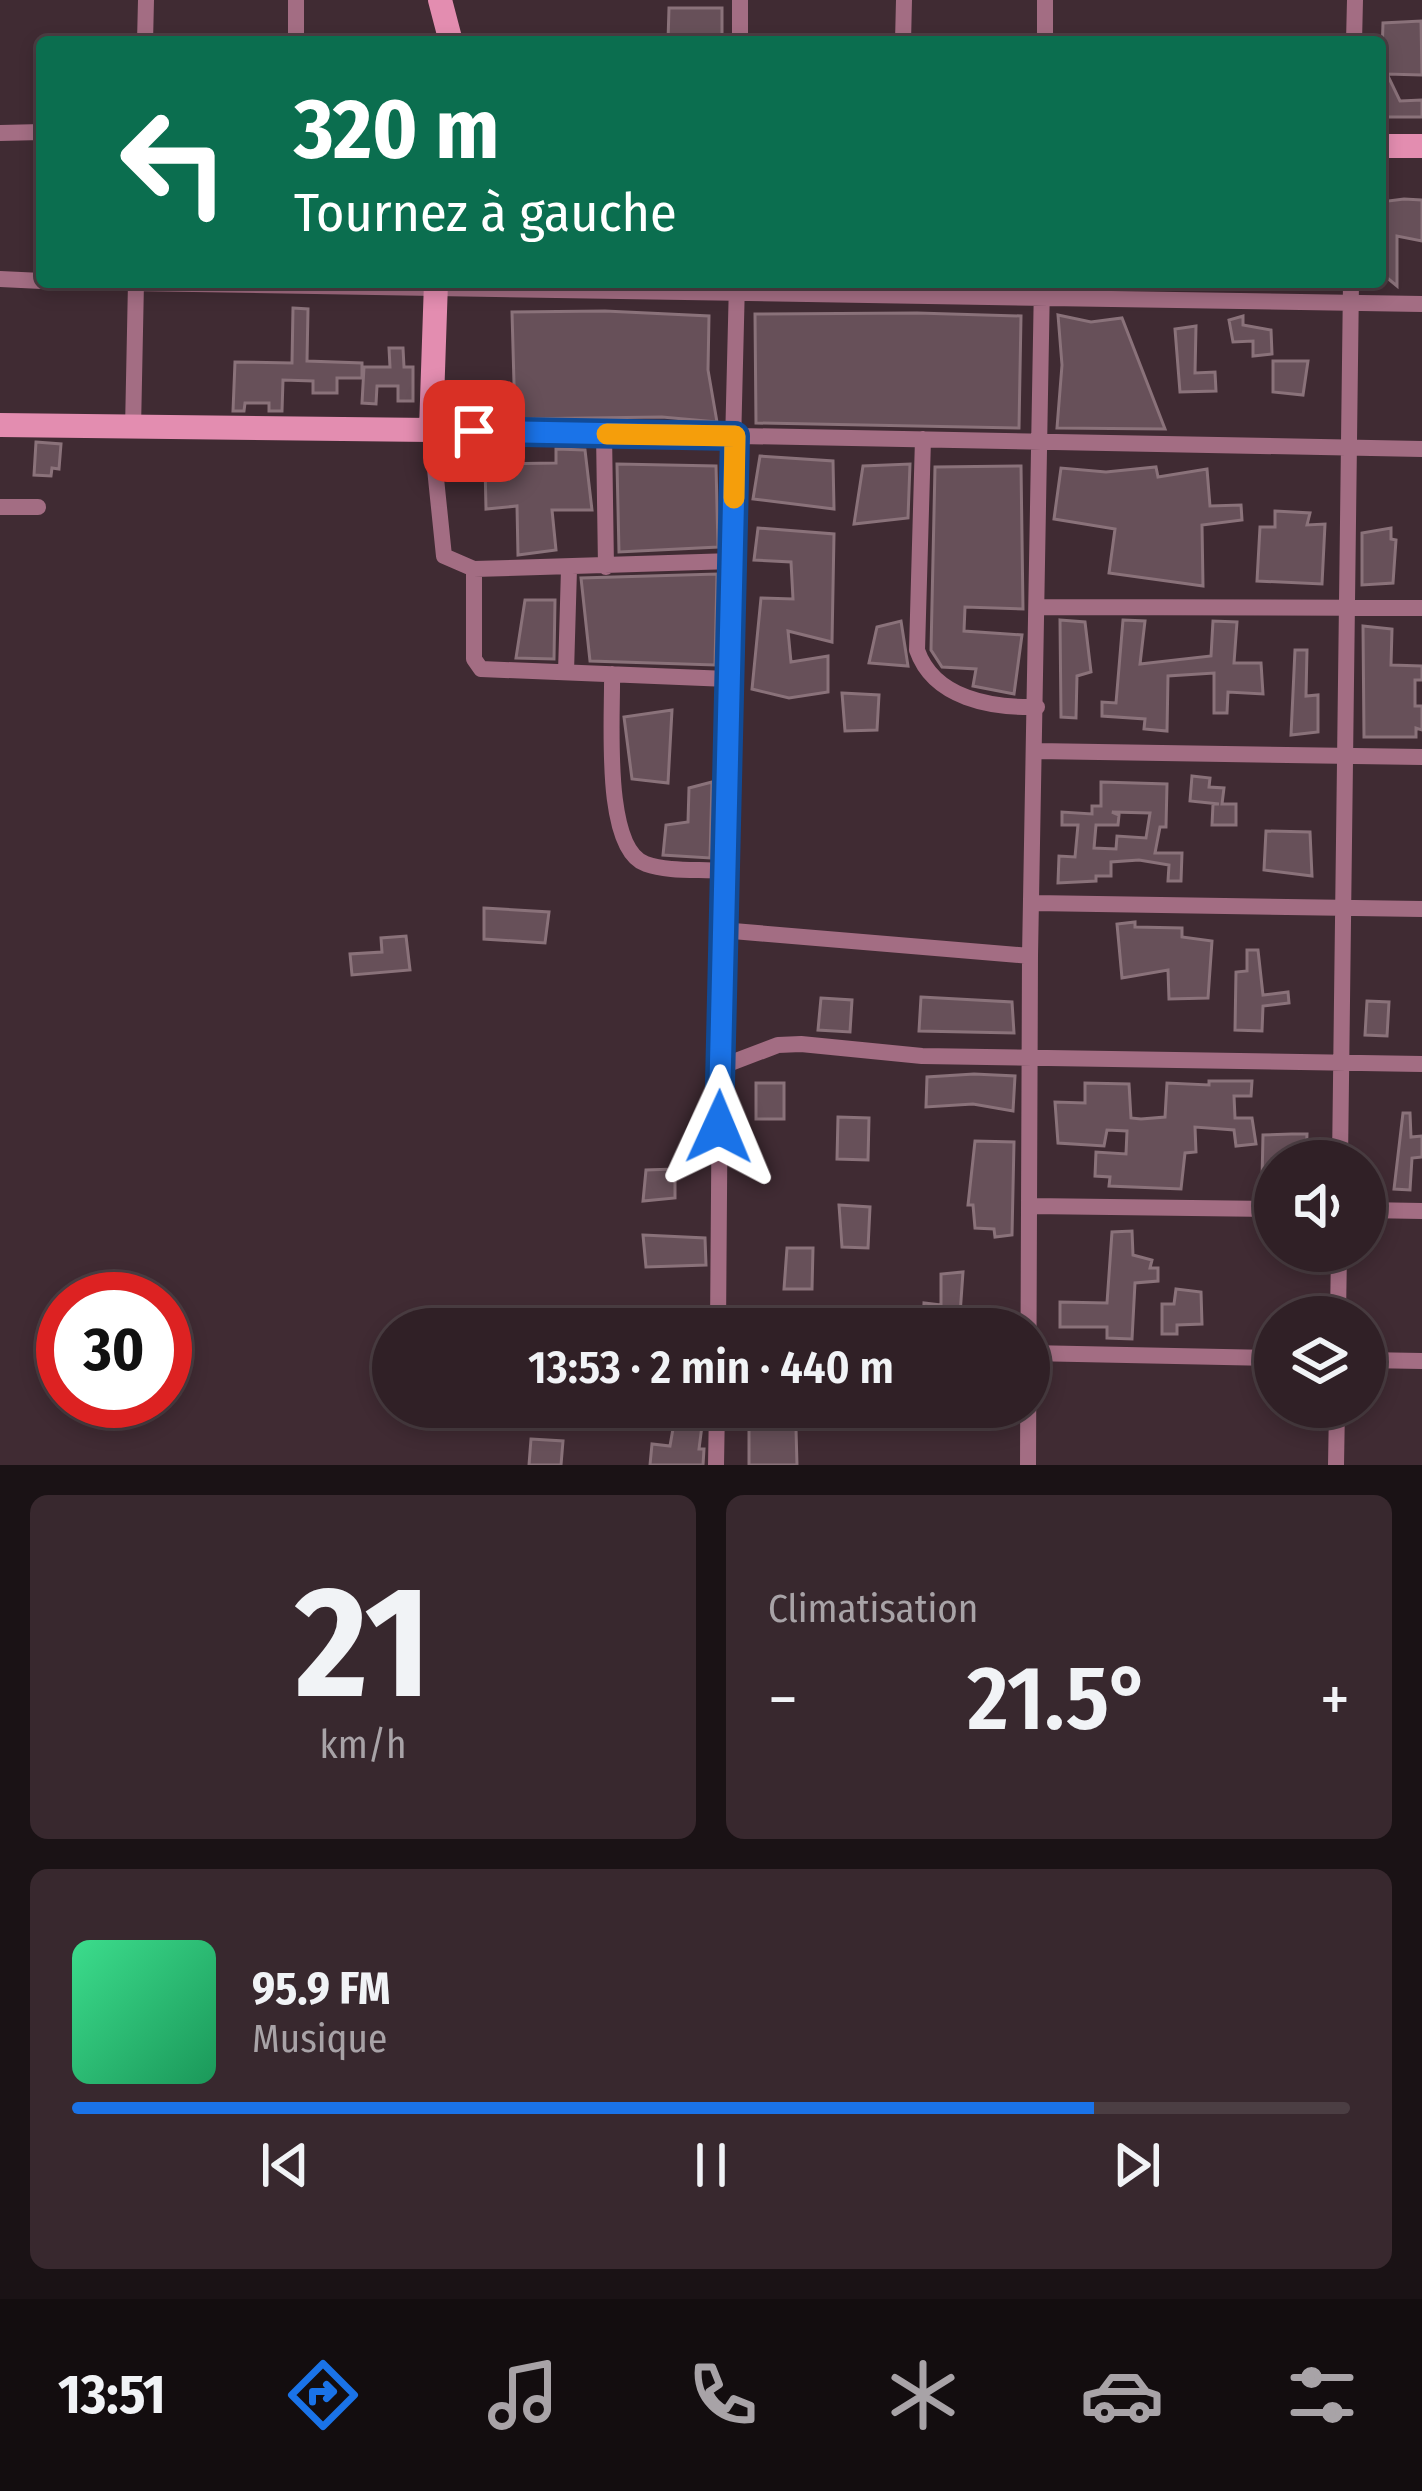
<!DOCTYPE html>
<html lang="fr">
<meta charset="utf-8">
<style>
body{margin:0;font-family:"Fira Sans Condensed",sans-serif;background:#38282e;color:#f1f3f6;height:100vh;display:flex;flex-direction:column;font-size:45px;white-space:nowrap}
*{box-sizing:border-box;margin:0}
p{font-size:39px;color:#a8a3a7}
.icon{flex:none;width:66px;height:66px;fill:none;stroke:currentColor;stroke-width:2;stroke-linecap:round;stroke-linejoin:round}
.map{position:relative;height:1465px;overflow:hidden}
.sheet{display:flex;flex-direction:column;gap:30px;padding:30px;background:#1a1215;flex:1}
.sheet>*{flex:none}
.top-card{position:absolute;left:36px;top:36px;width:1350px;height:252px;border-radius:12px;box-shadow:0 6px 18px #0003,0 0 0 3px #4b3e43;background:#0b6e4f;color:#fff;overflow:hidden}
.controls{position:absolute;left:1254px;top:1140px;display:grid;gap:24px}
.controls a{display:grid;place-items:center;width:132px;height:132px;border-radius:50%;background:#302026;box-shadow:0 6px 18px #0003,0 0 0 3px #4b3e43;font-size:60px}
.speed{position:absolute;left:36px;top:1272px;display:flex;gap:24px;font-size:60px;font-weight:700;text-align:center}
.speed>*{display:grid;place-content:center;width:156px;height:156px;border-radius:50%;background:#302026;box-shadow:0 6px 18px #0003,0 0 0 3px #4b3e43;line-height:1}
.speed .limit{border:18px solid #d22;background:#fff;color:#111}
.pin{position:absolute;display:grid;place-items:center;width:102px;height:102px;color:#fff;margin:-51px;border-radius:24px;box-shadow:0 6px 18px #0006}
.me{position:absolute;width:132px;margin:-66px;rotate:1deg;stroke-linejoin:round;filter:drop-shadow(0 0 9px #0008)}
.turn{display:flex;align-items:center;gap:42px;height:252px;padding:0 60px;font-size:54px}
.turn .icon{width:156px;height:156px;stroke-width:2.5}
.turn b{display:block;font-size:84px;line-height:102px}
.big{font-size:90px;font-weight:600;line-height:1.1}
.sheet .card{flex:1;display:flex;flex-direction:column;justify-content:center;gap:18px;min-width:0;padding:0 42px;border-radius:18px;background:#38282e}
.sheet .dial{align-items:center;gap:0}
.dial b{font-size:156px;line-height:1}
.song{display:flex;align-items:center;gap:36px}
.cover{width:144px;height:144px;border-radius:18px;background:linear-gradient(135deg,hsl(150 70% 55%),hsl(150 70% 35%))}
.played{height:12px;border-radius:6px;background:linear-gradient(90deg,#1a73e8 80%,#4b3e43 80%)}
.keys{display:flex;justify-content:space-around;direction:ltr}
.heat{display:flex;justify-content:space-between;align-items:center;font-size:66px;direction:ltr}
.sheet .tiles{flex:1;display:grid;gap:30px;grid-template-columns:1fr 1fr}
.card:last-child{grid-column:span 2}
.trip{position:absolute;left:372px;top:1308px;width:678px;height:120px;border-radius:60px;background:#302026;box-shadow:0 6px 18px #0003,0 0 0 3px #4b3e43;font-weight:600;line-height:120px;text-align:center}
.tabs{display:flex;height:192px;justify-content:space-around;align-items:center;background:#130d0f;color:#a8a3a7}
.tabs .icon{width:84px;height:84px}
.tabs .active{color:#1a73e8}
.tabs b{font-size:54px;color:#f1f3f6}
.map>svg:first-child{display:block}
.building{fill:#675059;stroke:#8a727a;stroke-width:3;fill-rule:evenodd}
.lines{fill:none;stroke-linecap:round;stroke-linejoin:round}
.street{stroke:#a36d83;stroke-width:16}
.secondary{stroke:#e38db0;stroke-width:24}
.route-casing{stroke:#114b97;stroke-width:30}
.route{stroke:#1a73e8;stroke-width:21}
.slow{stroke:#f59e0b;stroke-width:21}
</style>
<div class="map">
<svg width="1422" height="1465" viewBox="0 0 1422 1465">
<rect width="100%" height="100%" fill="#402b33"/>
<path class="building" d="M 669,8 L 722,8 L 722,42 L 668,41 Z
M 1421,21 L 1422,75 L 1387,74 L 1400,101 L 1422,100 L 1422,117 L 1380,117 L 1383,23 Z
M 1404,199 L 1422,200 L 1422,241 L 1397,236 L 1397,286 L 1380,272 L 1380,202 Z
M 293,308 L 308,309 L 307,361 L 362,363 L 362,378 L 337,378 L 337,393 L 313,393 L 313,381 L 283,380 L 282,411 L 269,411 L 269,403 L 245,403 L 244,411 L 233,411 L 235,362 L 292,363 Z
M 605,311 L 709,316 L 708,370 L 717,422 L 662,417 L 515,419 L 512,312 Z
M 917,313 L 1021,316 L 1019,428 L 756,423 L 755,314 Z
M 1058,315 L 1091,322 L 1122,318 L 1165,429 L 1057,428 L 1062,365 Z
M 1243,316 L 1243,325 L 1271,330 L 1272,354 L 1253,356 L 1253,341 L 1233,342 L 1229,320 Z
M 1196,326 L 1195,373 L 1215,372 L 1216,391 L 1180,392 L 1175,329 Z
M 389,348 L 403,348 L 404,367 L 413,367 L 413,401 L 398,401 L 398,386 L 377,386 L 376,404 L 362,403 L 364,367 L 390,367 Z
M 1273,361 L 1308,361 L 1303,395 L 1273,392 Z
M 36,442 L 61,444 L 59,469 L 52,468 L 51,476 L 34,475 Z
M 556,449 L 585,450 L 592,510 L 552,510 L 556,550 L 518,555 L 517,506 L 486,509 L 485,464 L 556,463 Z
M 760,456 L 833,461 L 834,509 L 753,499 Z
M 617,464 L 716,466 L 718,547 L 619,552 Z
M 910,464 L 908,518 L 854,524 L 863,466 Z
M 1021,466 L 1023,609 L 965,607 L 964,631 L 1022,635 L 1014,694 L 973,686 L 976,669 L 942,667 L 931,650 L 935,467 Z
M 1156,467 L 1158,477 L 1207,469 L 1210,506 L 1241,505 L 1242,520 L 1202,525 L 1203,586 L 1109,573 L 1115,529 L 1054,519 L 1061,468 L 1106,472 Z
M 1275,511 L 1310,513 L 1307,525 L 1325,524 L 1322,584 L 1257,581 L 1260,527 L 1275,527 Z
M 758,528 L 834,534 L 832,642 L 788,631 L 791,662 L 828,656 L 828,692 L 789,698 L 752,689 L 761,598 L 793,599 L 791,562 L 754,560 Z
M 1391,528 L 1391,539 L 1396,540 L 1393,583 L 1362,585 L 1362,533 Z
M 717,574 L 715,665 L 590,661 L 581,578 Z
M 525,600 L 555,600 L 554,659 L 516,658 Z
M 1060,620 L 1085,622 L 1091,672 L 1077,676 L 1076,718 L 1061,717 Z
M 1123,620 L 1145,621 L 1140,664 L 1211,656 L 1213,621 L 1237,622 L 1234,663 L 1261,663 L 1263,694 L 1228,692 L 1227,713 L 1214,713 L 1214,673 L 1168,676 L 1167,731 L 1144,729 L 1145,719 L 1102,716 L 1102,702 L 1116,703 Z
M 901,621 L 908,666 L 869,663 L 877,627 Z
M 1363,626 L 1392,629 L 1391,665 L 1422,666 L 1422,680 L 1415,680 L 1415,706 L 1422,706 L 1422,730 L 1416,728 L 1416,737 L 1364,737 Z
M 1295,650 L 1307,650 L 1306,696 L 1318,695 L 1318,732 L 1291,735 Z
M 842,693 L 879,695 L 877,730 L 845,731 Z
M 672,710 L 668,783 L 632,779 L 624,717 Z
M 1192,776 L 1210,778 L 1209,787 L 1224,788 L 1222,804 L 1236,804 L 1236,825 L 1212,825 L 1213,804 L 1219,804 L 1190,801 Z
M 712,782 L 710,858 L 663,855 L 666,825 L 688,822 L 689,788 Z
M 1101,782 L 1167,784 L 1166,827 L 1160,827 L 1155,853 L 1182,853 L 1181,881 L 1168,881 L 1169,865 L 1139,860 L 1111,862 L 1111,876 L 1096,876 L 1096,881 L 1058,883 L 1059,856 L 1075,857 L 1078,825 L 1062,825 L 1062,812 L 1092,814 L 1092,806 L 1101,806 ZM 1112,812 L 1150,813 L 1146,838 L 1117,836 L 1116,849 L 1094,848 L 1096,825 L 1118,825 L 1119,815 Z
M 1266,831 L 1310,832 L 1312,876 L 1264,870 Z
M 484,908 L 549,912 L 545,943 L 484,939 Z
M 1135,922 L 1135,927 L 1182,928 L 1182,937 L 1212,941 L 1208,998 L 1169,999 L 1168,970 L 1122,978 L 1117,924 Z
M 406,936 L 410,970 L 352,975 L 350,954 L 382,952 L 381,938 Z
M 1247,950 L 1258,950 L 1263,995 L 1288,992 L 1289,1003 L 1263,1006 L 1262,1031 L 1235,1030 L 1236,972 L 1247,971 Z
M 921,997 L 1012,1002 L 1014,1033 L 919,1031 Z
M 821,998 L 852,1000 L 850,1032 L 818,1030 Z
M 1367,1001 L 1389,1002 L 1387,1036 L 1365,1035 Z
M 974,1074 L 1015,1076 L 1013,1111 L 973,1104 L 926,1107 L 927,1077 Z
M 1209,1081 L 1252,1081 L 1251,1096 L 1234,1096 L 1235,1118 L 1252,1118 L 1256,1144 L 1236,1146 L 1234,1130 L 1195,1127 L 1196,1152 L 1185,1153 L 1181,1189 L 1109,1186 L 1110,1177 L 1095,1176 L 1096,1152 L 1126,1154 L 1127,1131 L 1107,1130 L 1104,1146 L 1058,1143 L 1055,1102 L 1085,1103 L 1085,1083 L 1129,1084 L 1131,1118 L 1141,1119 L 1165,1117 L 1167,1083 L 1209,1085 Z
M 756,1083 L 784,1083 L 784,1119 L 756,1119 Z
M 1403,1113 L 1410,1113 L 1411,1137 L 1422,1136 L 1422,1157 L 1412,1158 L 1410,1190 L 1394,1189 Z
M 838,1117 L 869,1118 L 868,1160 L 837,1159 Z
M 1292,1134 L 1307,1134 L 1306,1161 L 1275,1161 L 1275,1180 L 1262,1180 L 1263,1135 Z
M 975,1141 L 1014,1142 L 1012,1235 L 995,1237 L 994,1229 L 975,1228 L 973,1205 L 968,1205 Z
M 675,1169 L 675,1198 L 643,1201 L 646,1170 Z
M 839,1205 L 870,1207 L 868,1248 L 842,1247 Z
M 1132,1231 L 1133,1255 L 1152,1260 L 1150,1268 L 1158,1268 L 1158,1281 L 1135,1283 L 1132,1339 L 1107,1338 L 1107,1327 L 1060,1327 L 1060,1302 L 1107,1303 L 1112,1232 Z
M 643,1235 L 705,1238 L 706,1265 L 646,1267 Z
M 787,1248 L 813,1248 L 812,1289 L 784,1289 Z
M 963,1272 L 959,1329 L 923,1327 L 924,1303 L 941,1305 L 941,1274 Z
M 1176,1289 L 1201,1292 L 1202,1324 L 1177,1325 L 1177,1334 L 1162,1334 L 1162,1304 L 1174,1304 Z
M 469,1407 L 515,1407 L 511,1427 L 467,1419 Z
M 687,1407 L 704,1410 L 699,1449 L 704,1449 L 703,1465 L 650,1465 L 652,1444 L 670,1446 L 674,1423 L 684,1424 Z
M 749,1429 L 796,1429 L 797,1465 L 749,1465 Z
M 531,1439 L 563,1441 L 561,1465 L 529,1465 Z"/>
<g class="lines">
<path class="street" d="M 145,42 L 146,0
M 296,42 L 296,0
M 740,42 L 740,0
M 903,42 L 904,0
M 1045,42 L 1045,0
M 1354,42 L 1355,0
M 0,133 L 42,132
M 0,279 L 42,281
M 67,282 L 1422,304
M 133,429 L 136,282
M 604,433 L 606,567
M 923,439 L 917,650 C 934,699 992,708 1037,707
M 0,507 L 38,507
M 474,569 L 733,561
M 1038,607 L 1422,608
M 566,672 L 569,569
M 612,674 C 613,716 602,849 646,864 C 668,872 699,869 723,871
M 728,679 L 481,669 L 474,659 L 474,569 L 444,556 L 431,430 L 1422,449
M 1036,751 L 1422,757
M 1034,903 L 1422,909
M 721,930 L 1030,956
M 720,1067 L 778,1045 L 801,1044 L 922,1056 L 1422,1064
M 1340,1161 L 1351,282
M 1030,1206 L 1275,1209
M 1365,1210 L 1422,1211
M 1338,1317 L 1339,1251
M 718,1329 L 721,930 L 737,282
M 1029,1353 L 1275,1358
M 1365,1360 L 1422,1361
M 716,1465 L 717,1407
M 1028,1465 L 1030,956 L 1042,282
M 1336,1465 L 1337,1407"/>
<path class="secondary" d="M 440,0 L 451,42
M 1380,146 L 1422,146
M 0,425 L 431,430 L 436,282"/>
</g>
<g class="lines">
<g class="route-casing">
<path id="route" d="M 474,431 L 735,436 L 719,1127"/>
</g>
<use href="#route" class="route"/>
<path class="slow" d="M 607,434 L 735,436 L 734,498"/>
</g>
</svg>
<div class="controls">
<a><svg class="icon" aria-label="sound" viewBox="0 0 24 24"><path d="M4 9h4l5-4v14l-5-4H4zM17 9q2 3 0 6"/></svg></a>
<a><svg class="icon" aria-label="layers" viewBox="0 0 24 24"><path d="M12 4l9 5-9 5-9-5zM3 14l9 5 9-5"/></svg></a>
</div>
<div class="speed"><div class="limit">30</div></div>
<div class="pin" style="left:474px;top:431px;background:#d93025"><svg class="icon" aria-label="arrive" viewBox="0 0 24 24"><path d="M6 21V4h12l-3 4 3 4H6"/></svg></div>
<svg class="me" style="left:719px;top:1127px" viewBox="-20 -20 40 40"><path d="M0-17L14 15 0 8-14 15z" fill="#1a73e8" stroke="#fff" stroke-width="4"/></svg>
<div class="trip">13:53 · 2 min · 440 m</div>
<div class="top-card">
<div class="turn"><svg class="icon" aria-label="left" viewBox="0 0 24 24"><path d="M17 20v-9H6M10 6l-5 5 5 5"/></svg><div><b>320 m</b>Tournez à gauche</div></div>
</div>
</div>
<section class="sheet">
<div class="tiles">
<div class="card dial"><b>21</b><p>km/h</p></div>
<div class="card"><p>Climatisation</p>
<div class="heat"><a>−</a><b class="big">21.5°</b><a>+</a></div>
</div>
<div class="card">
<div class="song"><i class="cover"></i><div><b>95.9 FM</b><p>Musique</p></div></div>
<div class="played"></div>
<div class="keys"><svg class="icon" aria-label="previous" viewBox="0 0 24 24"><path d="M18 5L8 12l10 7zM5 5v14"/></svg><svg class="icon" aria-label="pause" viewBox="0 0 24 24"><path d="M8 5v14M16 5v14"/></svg><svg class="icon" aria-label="next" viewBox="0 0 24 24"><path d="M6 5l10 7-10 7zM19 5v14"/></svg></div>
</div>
</div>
</section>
<nav class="tabs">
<b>13:51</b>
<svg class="icon active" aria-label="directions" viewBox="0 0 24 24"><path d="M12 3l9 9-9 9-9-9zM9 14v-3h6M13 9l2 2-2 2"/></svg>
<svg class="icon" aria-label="music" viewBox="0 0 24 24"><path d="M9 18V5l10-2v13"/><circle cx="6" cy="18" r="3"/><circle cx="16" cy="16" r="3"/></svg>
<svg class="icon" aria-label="phone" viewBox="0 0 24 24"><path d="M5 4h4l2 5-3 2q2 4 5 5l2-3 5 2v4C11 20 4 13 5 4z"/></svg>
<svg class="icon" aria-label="climate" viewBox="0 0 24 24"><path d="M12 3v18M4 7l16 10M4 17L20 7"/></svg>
<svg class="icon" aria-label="car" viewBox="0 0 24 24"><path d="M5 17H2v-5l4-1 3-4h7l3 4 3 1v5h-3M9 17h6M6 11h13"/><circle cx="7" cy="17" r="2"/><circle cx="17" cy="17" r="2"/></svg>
<svg class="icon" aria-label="filters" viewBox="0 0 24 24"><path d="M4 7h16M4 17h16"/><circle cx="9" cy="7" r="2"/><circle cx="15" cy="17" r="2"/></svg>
</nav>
